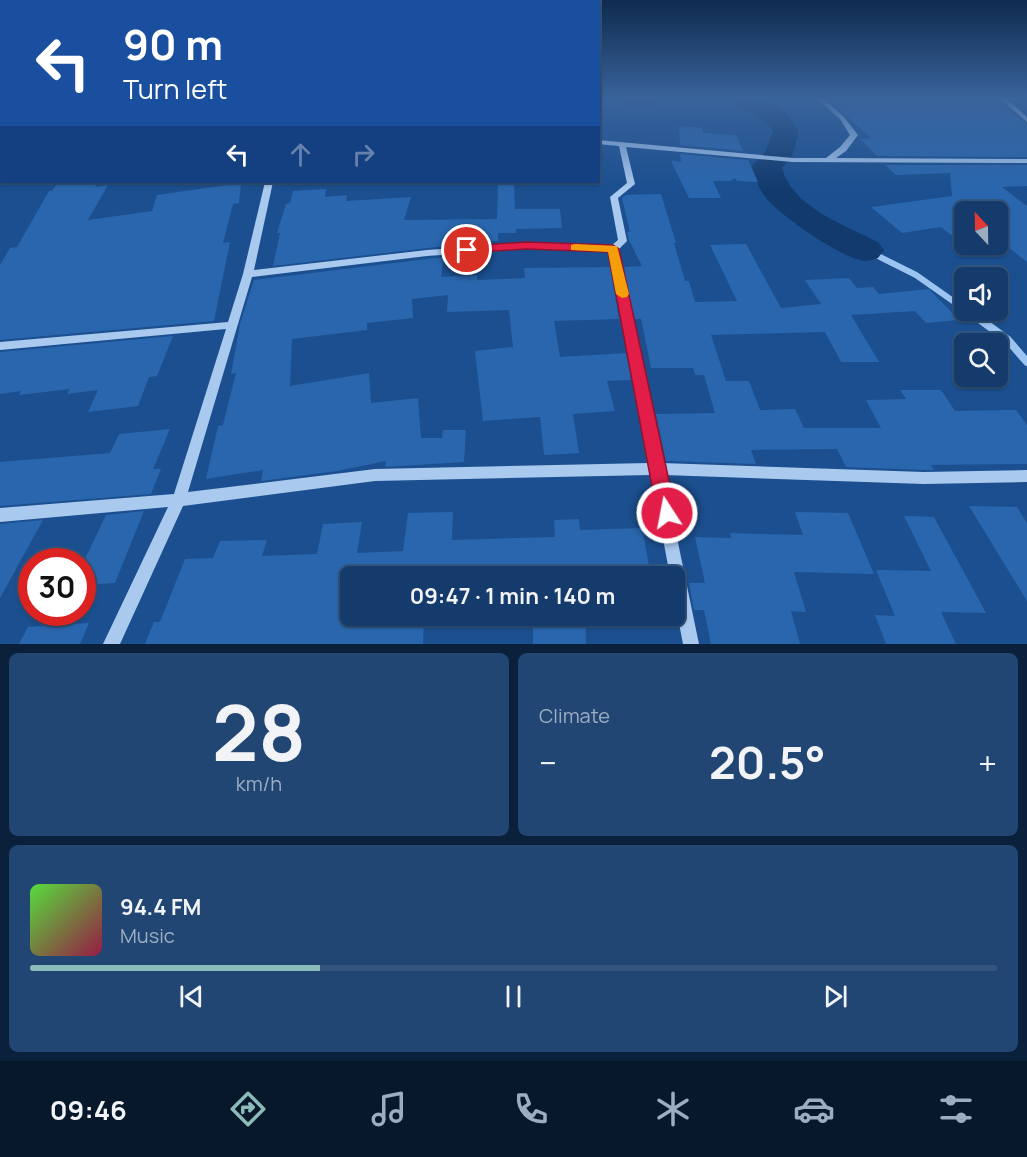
<!DOCTYPE html>
<meta charset="utf-8">
<style>
body{margin:0;font-family:Manrope,sans-serif;background:#214673;color:#f1f3f6;height:100vh;display:flex;flex-direction:column;font-size:22px;white-space:nowrap}
*{box-sizing:border-box;margin:0}
p{font-size:20px;color:#9dadc1}
.icon{flex:none;width:33px;height:33px;fill:none;stroke:currentColor;stroke-width:2;stroke-linecap:round;stroke-linejoin:round}
.map{position:relative;height:644px;overflow:hidden}
.details{display:flex;flex-direction:column;gap:9px;padding:9px;background:#0b203b;flex:1}
.details>*{flex:none}
.banner{position:absolute;left:0px;top:0px;width:600px;height:183px;box-shadow:0 2px 4px #0004,0 0 0 2px #33557e;background:#1a4fa0;color:#fff;overflow:hidden}
.needle{width:39px;rotate:338deg}
.tools{position:absolute;left:954px;top:201px;display:grid;gap:12px}
.tools a{display:grid;place-items:center;width:54px;height:54px;border-radius:9px;background:#143b6b;box-shadow:0 2px 4px #0004,0 0 0 2px #33557e;font-size:30px}
.speed{position:absolute;left:18px;top:548px;display:flex;gap:12px;font-size:30px;font-weight:700;text-align:center}
.speed>*{display:grid;place-content:center;width:78px;height:78px;border-radius:50%;background:#143b6b;box-shadow:0 2px 4px #0004,0 0 0 2px #33557e;line-height:1}
.speed .limit{border:9px solid #d22;background:#fff;color:#111}
.pin{position:absolute;display:grid;place-items:center;width:51px;height:51px;color:#fff;margin:-26px;border:3px solid #fff;border-radius:50%;box-shadow:0 2px 6px #0007}
.me{position:absolute;width:66px;margin:-33px;rotate:349deg;stroke-linejoin:round;filter:drop-shadow(0 0 4px #0008)}
.turn{display:flex;align-items:center;gap:21px;height:126px;padding:0 24px;font-size:27px}
.turn .icon{width:78px;height:78px;stroke-width:2.5}
.turn b{display:block;font-size:42px;line-height:51px}
.lanes{display:flex;align-items:center;height:57px;padding:0 24px;background:#0003;justify-content:center;gap:30px;direction:ltr}
.lanes .off{opacity:.35}
.big{font-size:45px;font-weight:700;line-height:1.1}
.details .card{flex:1;display:flex;flex-direction:column;justify-content:center;gap:9px;min-width:0;padding:0 21px;border-radius:9px;background:#214673}
.details .dial{align-items:center;gap:0}
.dial b{font-size:78px;line-height:1}
.song{display:flex;align-items:center;gap:18px}
.cover{width:72px;height:72px;border-radius:9px;background:linear-gradient(135deg,hsl(110 70% 55%),hsl(340 70% 35%))}
.played{height:6px;border-radius:3px;background:linear-gradient(90deg,#8bbbb9 30%,#33557e 30%)}
.keys{display:flex;justify-content:space-around;direction:ltr}
.heat{display:flex;justify-content:space-between;align-items:center;font-size:33px;direction:ltr}
.details .tiles{flex:1;display:grid;gap:9px;grid-template-columns:1fr 1fr}
.card:last-child{grid-column:span 2}
.trip{position:absolute;left:340px;top:566px;width:345px;height:60px;border-radius:9px;background:#143b6b;box-shadow:0 2px 4px #0004,0 0 0 2px #33557e;font-weight:700;line-height:60px;text-align:center}
.tabs{display:flex;height:96px;justify-content:space-around;align-items:center;background:#08182b;color:#9dadc1}
.tabs .icon{width:42px;height:42px}
.tabs .on{color:#8bbbb9}
.tabs b{font-size:27px;color:#f1f3f6}
.map>svg:first-child{display:block}
.lines{fill:none;stroke-linecap:round;stroke-linejoin:round}
.stream-far1{stroke:#9cc4f0;stroke-width:6}
.stream{stroke:#9cc4f0;stroke-width:8}
.river{fill:#123a6d;fill-rule:evenodd}
.building{fill:#2a66ad}
.minor{fill:#a9c9ee;fill-rule:evenodd}
.route{fill:#e11d48;stroke:#92132f;stroke-width:1.5}
.slow{fill:#f59e0b}
</style>
<div class="map">
<svg width="1027" height="644" viewBox="0 0 1027 644">
<rect width="100%" height="100%" fill="#1b4f8f"/>
<g class="lines">
<path class="stream-far1" d="M 866,250 L 916,275 L 963,308"/>
<path class="stream" d="M 961,307 L 964,309
M 967,310 L 1008,340 L 1027,362"/>
<path class="river" d="M 617,99 L 663,99 L 660,104 C 647,107 633,107 620,104 Z
M 731,99 C 768,99 778,98 799,132 L 792,156 L 782,168 C 792,207 846,226 878,242 L 884,250 L 878,258 C 874,259 869,261 865,261 C 843,259 782,217 767,199 C 759,189 755,179 752,166 L 765,152 L 773,132 C 761,111 739,111 731,99 Z"/>
</g>
<path class="building" d="M 828,99 L 994,99 L 1027,124 L 1027,157 L 877,156 L 860,139 L 871,138 Z
M 679,126 L 702,128 L 703,133 L 736,135 L 743,151 L 680,145 Z
M 680,154 L 748,160 L 758,182 L 737,181 L 735,178 L 730,181 L 713,181 L 721,198 L 689,198 L 671,161 L 681,162 Z
M 885,165 L 1027,165 L 1027,186 L 1002,187 L 1027,206 L 1027,262 L 998,239 L 998,212 L 964,212 L 964,245 L 941,227 L 902,233 L 871,207 L 952,196 L 950,173 L 896,175 Z
M 58,182 L 98,182 L 95,187 L 108,185 L 88,220 L 152,211 L 157,195 L 241,183 L 239,203 L 233,204 L 223,243 L 230,242 L 214,321 L 0,340 L 0,265 L 10,248 L 17,247 L 49,191 L 52,191 Z
M 498,185 L 514,185 L 515,209 L 560,209 L 562,228 L 516,229 L 516,233 L 498,233 L 498,241 L 446,241 L 445,246 L 273,266 L 280,233 L 277,233 L 286,204 L 290,203 L 293,191 L 326,189 L 325,197 L 347,195 L 346,201 L 411,197 L 404,220 L 497,219 Z
M 661,194 L 676,243 L 674,243 L 685,281 L 689,281 L 695,302 L 737,301 L 710,245 L 746,244 L 781,308 L 821,304 L 805,280 L 849,278 L 857,288 L 873,287 L 879,294 L 929,289 L 959,320 L 926,323 L 915,311 L 851,315 L 879,362 L 841,362 L 825,332 L 711,335 L 726,381 L 749,381 L 760,410 L 795,409 L 804,428 L 881,428 L 866,400 L 906,399 L 900,390 L 941,390 L 955,411 L 1016,410 L 1027,425 L 1027,464 L 931,465 L 934,470 L 924,470 L 846,467 L 837,449 L 751,450 L 756,464 L 666,461 L 656,414 L 715,413 L 704,375 L 695,375 L 693,368 L 651,368 L 641,319 L 634,319 L 624,267 L 642,266 L 629,240 L 627,232 L 630,232 L 622,198 L 626,195 Z
M 444,257 L 441,277 L 477,275 L 477,280 L 525,278 L 524,268 L 610,267 L 619,319 L 554,321 L 560,357 L 626,353 L 631,380 L 607,381 L 615,411 L 573,414 L 579,453 L 544,455 L 540,417 L 483,421 L 475,351 L 513,347 L 509,310 L 447,312 L 448,295 L 412,299 L 413,318 L 367,323 L 367,330 L 292,339 L 290,386 L 369,373 L 371,403 L 418,398 L 421,438 L 442,438 L 443,430 L 466,430 L 464,462 L 385,467 L 386,461 L 337,471 L 261,481 L 263,470 L 206,479 L 218,426 L 223,425 L 236,373 L 231,374 L 240,324 L 254,280 Z
M 173,336 L 157,376 L 149,377 L 138,406 L 88,412 L 98,390 L 67,394 L 70,389 L 19,395 L 21,391 L 0,394 L 0,352 Z
M 170,429 L 153,469 L 161,469 L 151,494 L 0,506 L 0,462 L 110,453 L 119,434 Z
M 969,506 L 1017,507 L 1027,523 L 1027,601 Z
M 144,511 L 115,583 L 82,585 L 82,565 L 106,515 Z
M 453,512 L 452,540 L 555,537 L 554,520 L 579,519 L 580,530 L 642,528 L 651,576 L 438,576 L 439,570 L 396,571 L 396,576 L 351,576 L 351,615 L 392,615 L 391,622 L 424,620 L 423,644 L 145,644 L 154,622 L 160,622 L 185,559 L 213,558 L 220,541 L 267,540 L 262,556 L 317,554 L 323,524 L 362,522 L 357,553 L 403,551 L 408,513 Z
M 795,512 L 848,513 L 874,574 L 794,572 L 806,612 L 791,611 L 800,644 L 711,644 L 704,610 L 694,610 L 689,583 L 705,583 L 695,537 L 731,538 L 730,533 L 803,535 Z
M 904,516 L 934,517 L 986,613 L 941,612 L 956,644 L 886,644 L 875,615 L 895,616 L 876,570 L 931,571 Z
M 43,520 L 0,598 L 0,524 Z
M 533,615 L 585,615 L 586,644 L 533,644 Z
M 89,623 L 80,644 L 19,644 L 28,627 Z"/>
<g class="lines">
<path class="minor" d="M 817,99 L 824,99 L 844,117 L 858,135 L 846,151 L 836,158 L 1027,159 L 1027,163 L 793,162 L 626,147 L 635,184 L 618,198 L 627,241 L 618,250 L 662,463 L 924,472 L 1027,470 L 1027,482 L 924,484 L 664,475 L 699,644 L 683,644 L 675,603 L 675,576 L 670,576 L 651,475 L 375,481 L 183,506 L 120,644 L 103,644 L 168,507 L 0,522 L 0,508 L 174,494 L 226,329 L 0,350 L 0,342 L 228,322 L 243,274 L 265,182 L 273,182 L 254,270 L 427,250 L 526,243 L 611,246 L 618,240 L 610,197 L 627,183 L 619,146 L 598,144 L 598,140 L 793,158 L 826,158 L 840,147 L 850,135 L 840,119 ZM 526,249 L 609,252 L 649,463 L 375,469 L 188,492 L 252,277 L 427,256 Z
M 1000,99 L 1007,99 L 1027,117 L 1027,122 Z"/>
</g>
<linearGradient id="sky" x2="0" y2="1"><stop stop-color="#0f2b4f"/><stop offset="0.52" stop-color="#39639b"/><stop offset="1" stop-color="#39639b" stop-opacity="0"/></linearGradient>
<rect width="1027" height="189" fill="url(#sky)"/>
<path class="route" d="M 526,242 L 613,245 L 619,249 L 676,513 L 673,519 L 667,522 L 660,519 L 657,513 L 608,252 L 526,249 L 467,253 L 461,250 L 467,246 Z"/>
<path class="slow" d="M 575,244 L 617,246 L 629,294 L 627,297 L 622,298 L 616,294 L 608,252 L 571,250 L 571,245 Z"/>
</svg>
<div class="tools">
<a><svg class="needle" viewBox="-14 -14 28 28"><path d="M0-13l5 13h-10z" fill="#e53935"/><path d="M0 13l5-13h-10z" fill="#9dadc1"/></svg></a>
<a><svg class="icon" aria-label="sound" viewBox="0 0 24 24"><path d="M4 9h4l5-4v14l-5-4H4zM17 9q2 3 0 6"/></svg></a>
<a><svg class="icon" aria-label="search" viewBox="0 0 24 24"><circle cx="10" cy="10" r="6"/><path d="M15 15l6 6"/></svg></a>
</div>
<div class="speed"><div class="limit">30</div></div>
<div class="pin" style="left:467px;top:250px;background:#d93025"><svg class="icon" aria-label="arrive" viewBox="0 0 24 24"><path d="M6 21V4h12l-3 4 3 4H6"/></svg></div>
<svg class="me" style="left:667px;top:513px" viewBox="-20 -20 40 40"><circle r="17" fill="#e11d48" stroke="#fff" stroke-width="3"/><path d="M0-11L8 9 0 5-8 9z" fill="#fff"/></svg>
<div class="trip">09:47 · 1 min · 140 m</div>
<div class="banner">
<div class="turn"><svg class="icon" aria-label="left" viewBox="0 0 24 24"><path d="M17 20v-9H6M10 6l-5 5 5 5"/></svg><div><b>90 m</b>Turn left</div></div>
<div class="lanes"><svg class="icon" aria-label="left" viewBox="0 0 24 24"><path d="M17 20v-9H6M10 6l-5 5 5 5"/></svg><svg class="icon off" aria-label="ahead" viewBox="0 0 24 24"><path d="M12 20V5M6 11l6-6 6 6"/></svg><svg class="icon off" aria-label="right" viewBox="0 0 24 24"><path d="M7 20v-9h11M14 6l5 5-5 5"/></svg></div>
</div>
</div>
<section class="details">
<div class="tiles">
<div class="card dial"><b>28</b><p>km/h</p></div>
<div class="card"><p>Climate</p>
<div class="heat"><a>−</a><b class="big">20.5°</b><a>+</a></div>
</div>
<div class="card">
<div class="song"><i class="cover"></i><div><b>94.4 FM</b><p>Music</p></div></div>
<div class="played"></div>
<div class="keys"><svg class="icon" aria-label="previous" viewBox="0 0 24 24"><path d="M18 5L8 12l10 7zM5 5v14"/></svg><svg class="icon" aria-label="pause" viewBox="0 0 24 24"><path d="M8 5v14M16 5v14"/></svg><svg class="icon" aria-label="next" viewBox="0 0 24 24"><path d="M6 5l10 7-10 7zM19 5v14"/></svg></div>
</div>
</div>
</section>
<nav class="tabs">
<b>09:46</b>
<svg class="icon on" aria-label="directions" viewBox="0 0 24 24"><path d="M12 3l9 9-9 9-9-9zM9 14v-3h6M13 9l2 2-2 2"/></svg>
<svg class="icon" aria-label="music" viewBox="0 0 24 24"><path d="M9 18V5l10-2v13"/><circle cx="6" cy="18" r="3"/><circle cx="16" cy="16" r="3"/></svg>
<svg class="icon" aria-label="phone" viewBox="0 0 24 24"><path d="M5 4h4l2 5-3 2q2 4 5 5l2-3 5 2v4C11 20 4 13 5 4z"/></svg>
<svg class="icon" aria-label="climate" viewBox="0 0 24 24"><path d="M12 3v18M4 7l16 10M4 17L20 7"/></svg>
<svg class="icon" aria-label="car" viewBox="0 0 24 24"><path d="M5 17H2v-5l4-1 3-4h7l3 4 3 1v5h-3M9 17h6M6 11h13"/><circle cx="7" cy="17" r="2"/><circle cx="17" cy="17" r="2"/></svg>
<svg class="icon" aria-label="filters" viewBox="0 0 24 24"><path d="M4 7h16M4 17h16"/><circle cx="9" cy="7" r="2"/><circle cx="15" cy="17" r="2"/></svg>
</nav>
